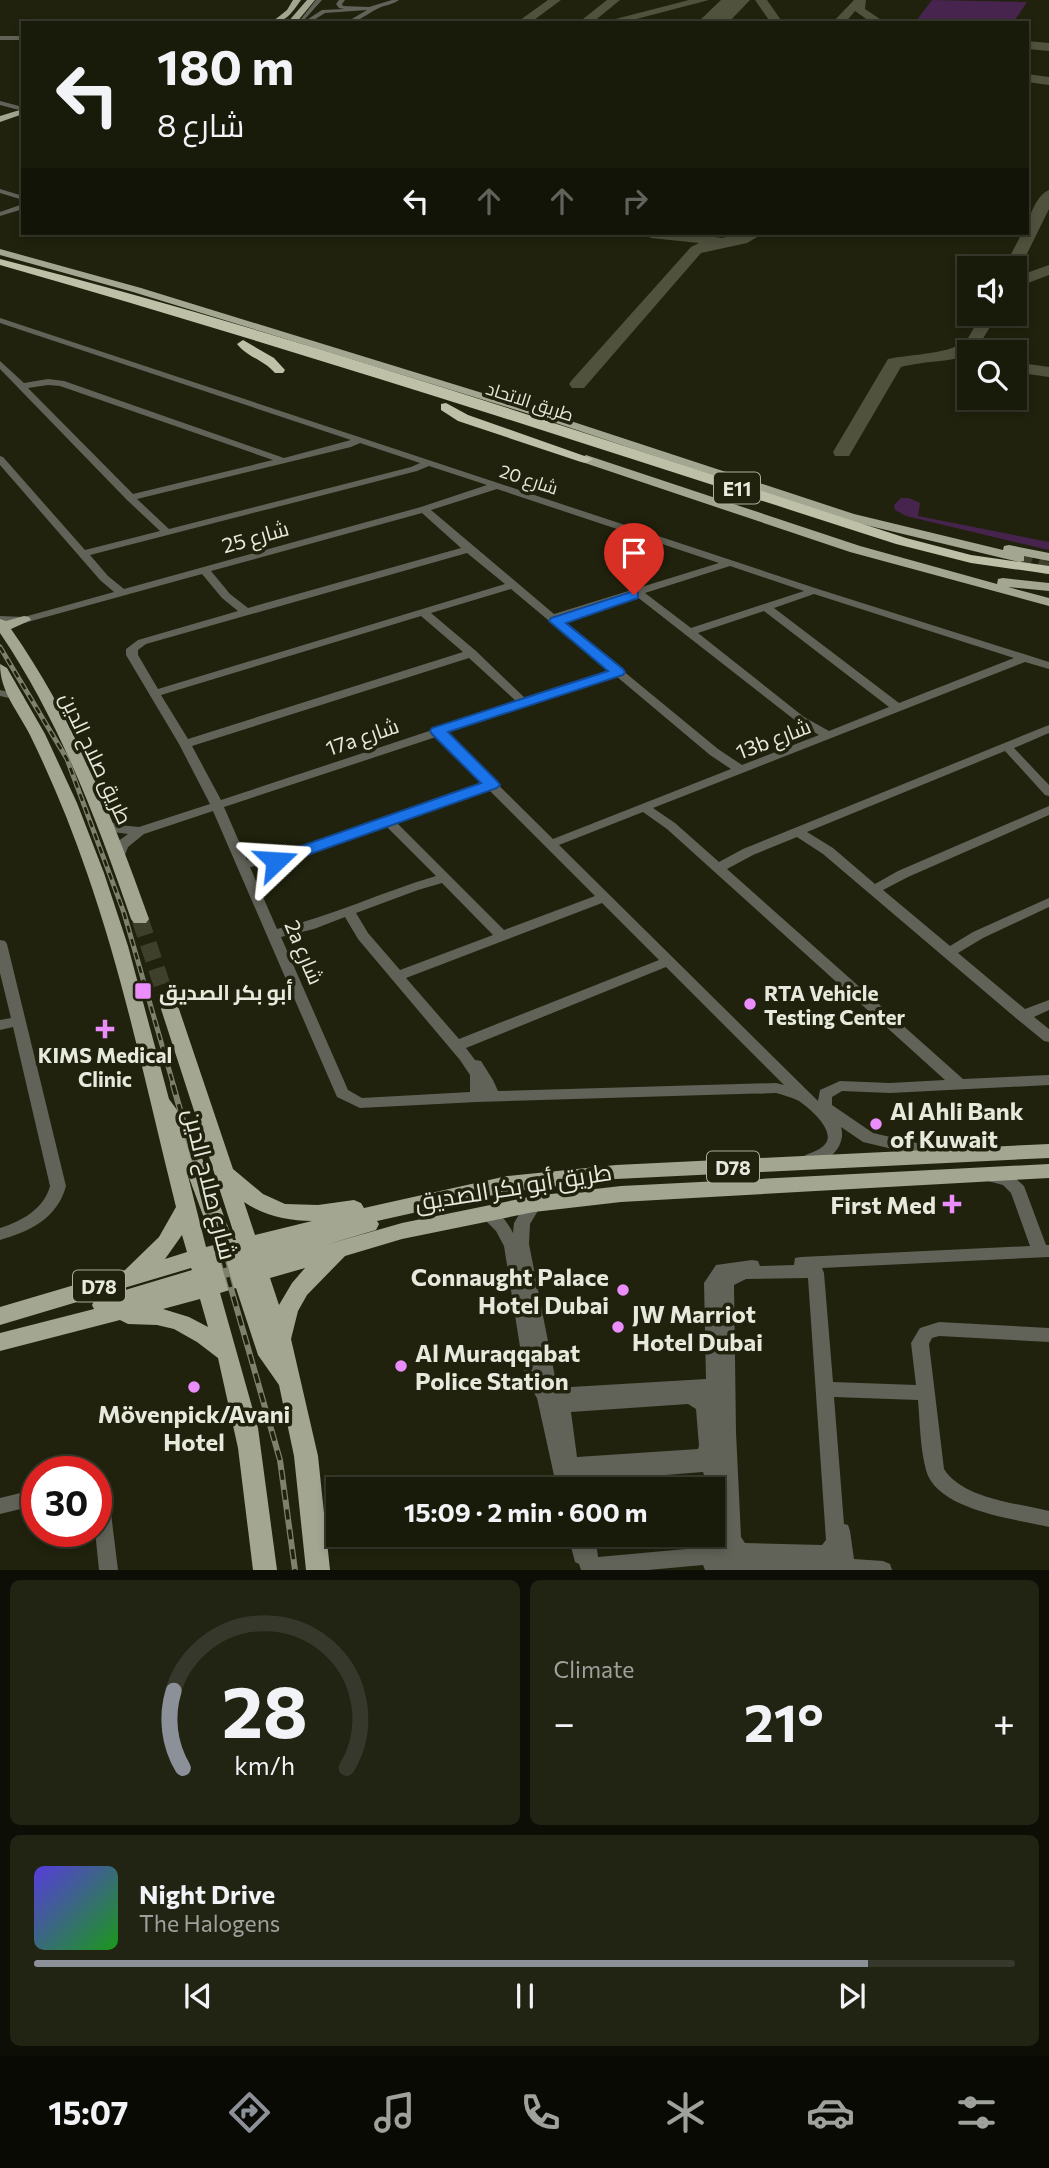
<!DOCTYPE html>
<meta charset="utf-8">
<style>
body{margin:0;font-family:Commissioner,Cairo,sans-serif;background:#212313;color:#f1f3f6;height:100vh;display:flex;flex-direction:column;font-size:26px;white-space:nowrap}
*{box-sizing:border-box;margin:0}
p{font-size:23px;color:#9fa19c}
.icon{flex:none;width:38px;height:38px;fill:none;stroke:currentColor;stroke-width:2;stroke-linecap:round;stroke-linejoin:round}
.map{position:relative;height:1570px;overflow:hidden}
.panel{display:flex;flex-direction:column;gap:10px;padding:10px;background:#0d0e06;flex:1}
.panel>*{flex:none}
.top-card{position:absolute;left:21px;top:21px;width:1008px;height:214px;border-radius:0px;box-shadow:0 4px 10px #0003,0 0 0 2px #36382b;background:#181a0a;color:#f1f3f6;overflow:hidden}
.tools{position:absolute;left:957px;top:256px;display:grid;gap:14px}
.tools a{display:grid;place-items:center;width:70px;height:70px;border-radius:0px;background:#181a0a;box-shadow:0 4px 10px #0003,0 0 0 2px #36382b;font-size:35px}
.speed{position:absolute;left:21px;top:1456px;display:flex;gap:14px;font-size:35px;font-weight:700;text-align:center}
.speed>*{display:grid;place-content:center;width:91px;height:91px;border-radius:50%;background:#181a0a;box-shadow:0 4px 10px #0003,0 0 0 2px #36382b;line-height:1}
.speed .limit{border:10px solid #d22;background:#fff;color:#111}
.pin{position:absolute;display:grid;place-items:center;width:60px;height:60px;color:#fff;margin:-72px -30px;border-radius:50% 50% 50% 0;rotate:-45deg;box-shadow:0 0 7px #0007}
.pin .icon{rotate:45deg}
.me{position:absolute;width:77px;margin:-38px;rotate:70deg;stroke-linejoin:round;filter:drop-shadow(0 0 5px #0008)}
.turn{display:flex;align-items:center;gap:24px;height:147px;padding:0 21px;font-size:32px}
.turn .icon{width:91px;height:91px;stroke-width:2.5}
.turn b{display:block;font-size:49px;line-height:60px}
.lanes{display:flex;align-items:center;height:66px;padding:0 21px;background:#0003;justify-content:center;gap:35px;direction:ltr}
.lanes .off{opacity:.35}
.big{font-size:52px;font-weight:700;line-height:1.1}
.panel .card{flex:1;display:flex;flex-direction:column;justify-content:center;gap:10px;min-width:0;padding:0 24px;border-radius:10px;background:#212313}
.panel .dial{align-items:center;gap:0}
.dial svg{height:182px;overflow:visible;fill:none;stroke:#36382b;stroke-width:7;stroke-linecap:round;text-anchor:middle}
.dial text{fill:#f1f3f6;stroke:none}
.song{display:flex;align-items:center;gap:21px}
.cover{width:84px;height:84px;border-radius:10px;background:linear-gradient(135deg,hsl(250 70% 55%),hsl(120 70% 35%))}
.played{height:7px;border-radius:4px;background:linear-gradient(90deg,#8c9099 85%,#36382b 85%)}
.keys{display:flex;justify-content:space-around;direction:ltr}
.heat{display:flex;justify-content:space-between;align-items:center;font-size:38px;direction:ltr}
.panel .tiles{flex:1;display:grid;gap:10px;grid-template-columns:1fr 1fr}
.card:last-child{grid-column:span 2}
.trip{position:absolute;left:326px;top:1477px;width:399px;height:70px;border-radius:0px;background:#181a0a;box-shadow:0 4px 10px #0003,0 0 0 2px #36382b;font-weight:700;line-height:70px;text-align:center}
.tab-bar{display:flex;height:112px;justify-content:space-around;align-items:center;background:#0a0a04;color:#9fa19c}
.tab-bar .icon{width:49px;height:49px}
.tab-bar .on{color:#8c9099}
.tab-bar b{font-size:32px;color:#f1f3f6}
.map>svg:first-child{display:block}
.green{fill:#47244d}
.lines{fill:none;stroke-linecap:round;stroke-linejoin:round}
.taxiway{fill:#50523e;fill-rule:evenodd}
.runway{fill:#50523e;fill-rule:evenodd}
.major-tunnel-far1{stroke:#3e402c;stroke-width:13;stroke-dasharray:13 7;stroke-linecap:butt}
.major-tunnel{stroke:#3e402c;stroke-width:17;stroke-dasharray:17 9;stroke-linecap:butt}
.minor{fill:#616258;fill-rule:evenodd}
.major{fill:#a3a691;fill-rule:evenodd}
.highway{fill:#bec0a7;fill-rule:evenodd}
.rail-far1-casing{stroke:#7f816f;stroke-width:5}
.rail-casing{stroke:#7f816f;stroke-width:6}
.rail-far1{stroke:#20220d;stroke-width:2.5;stroke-dasharray:7;stroke-linecap:butt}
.rail{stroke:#20220d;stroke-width:3.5;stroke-dasharray:10;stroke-linecap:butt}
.route{fill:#1a73e8;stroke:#114b97;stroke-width:2}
.poi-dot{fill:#eb8dfb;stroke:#20220d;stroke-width:2.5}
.labels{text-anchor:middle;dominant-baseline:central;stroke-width:7;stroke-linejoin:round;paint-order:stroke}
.far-street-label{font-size:18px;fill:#e7e9dc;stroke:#20220d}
.shield{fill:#20220d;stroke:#abad9e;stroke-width:2}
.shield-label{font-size:19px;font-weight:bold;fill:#e7e9dc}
.street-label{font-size:21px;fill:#e7e9dc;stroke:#20220d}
.poi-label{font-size:21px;font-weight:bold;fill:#e7e9dc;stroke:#20220d;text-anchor:start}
.near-poi-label{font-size:24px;font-weight:bold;fill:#e7e9dc;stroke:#20220d;text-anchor:start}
.near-street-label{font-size:24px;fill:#e7e9dc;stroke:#20220d}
</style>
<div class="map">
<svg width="1049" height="1570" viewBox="0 0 1049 1570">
<rect width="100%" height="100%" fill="#20220d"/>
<path class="green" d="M 932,0 L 1027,2 L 1013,23 L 916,21 Z
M 909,498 L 920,503 L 918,516 L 1049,542 L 1049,550 L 906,516 L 895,510 L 894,505 L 901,498 Z"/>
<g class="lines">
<path class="taxiway" d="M 548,0 L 561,0 L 530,23 L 516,23 Z
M 607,0 L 620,0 L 592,23 L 578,23 Z
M 689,0 L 709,0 L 621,23 L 600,23 Z
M 755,0 L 767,0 L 783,23 L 771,23 Z
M 854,0 L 866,0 L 865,9 L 886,23 L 872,23 L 855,11 L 845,23 L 832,23 Z
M 1027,41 L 1049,43 L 1049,51 L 1027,49 Z
M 1027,74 L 1049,77 L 1049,85 L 1027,82 Z
M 1049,190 L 1049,209 L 1020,268 L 1015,272 L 1015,268 L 1004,268 L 1022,233 L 1027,233 C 1027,220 1036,195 1049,190 Z
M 643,233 L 686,233 L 722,238 L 745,233 L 764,233 L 747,243 L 701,253 L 584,388 L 572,388 L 569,384 L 572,380 L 691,247 L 699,243 L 651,238 Z
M 1049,265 L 1049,275 L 1015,288 L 1015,277 Z
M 981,313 L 997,313 C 969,373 956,354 901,367 L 849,456 L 835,456 L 833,452 L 888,359 C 909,354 954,355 968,338 C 973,331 977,321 981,313 Z
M 1015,362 L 1049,367 L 1049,377 L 1015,372 Z"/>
<path class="runway" d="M 721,0 L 750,0 L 728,23 L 697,23 Z"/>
<path class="major-tunnel-far1" d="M 1019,558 L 1049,569"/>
<path class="major-tunnel" d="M 140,919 L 170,1009"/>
<path class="minor" d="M 316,0 L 322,0 L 305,19 L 301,19 Z
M 339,0 L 345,0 L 342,4 L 343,6 L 369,7 L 392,0 L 399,0 C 392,5 384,5 377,9 C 368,13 358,23 345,23 L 367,10 L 325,13 L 309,23 L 302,23 L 322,10 L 344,9 L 339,8 L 336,4 Z
M 281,16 L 286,17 L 275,23 L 267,23 Z
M 0,36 L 23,36 L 23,40 L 0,40 Z
M 0,101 L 23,107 L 23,111 L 0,105 Z
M 0,189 L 23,196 L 23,200 L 0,193 Z
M 23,204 L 23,209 L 0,216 L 0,212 Z
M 0,318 L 818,589 L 1049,662 L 1049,669 L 1025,662 L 653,808 L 675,823 L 719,862 L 743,849 L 1049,725 L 1049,733 L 1014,748 L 1049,785 L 1049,796 L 1045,795 L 1005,751 L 807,832 L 833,848 L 875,884 L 898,871 L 1049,806 L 1049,815 L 908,877 L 883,890 L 950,946 L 973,932 L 1049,898 L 1049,907 L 983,938 L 958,953 L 1025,1009 L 1049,1000 L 1049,1010 L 1034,1017 L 1049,1029 L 1049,1042 L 1044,1041 L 1017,1019 L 823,854 L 797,837 L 753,855 L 727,869 L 963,1079 L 1049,1075 L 1049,1085 L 890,1093 L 842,1091 L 832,1097 L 832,1105 L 873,1133 L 934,1147 L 939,1149 L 942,1153 L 939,1157 L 934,1159 L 863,1142 L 841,1127 C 848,1148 821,1171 801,1165 L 798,1161 C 805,1152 819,1153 826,1143 C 835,1130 808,1106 797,1100 C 791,1097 783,1095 776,1093 L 477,1102 L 360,1108 L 337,1097 L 213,811 L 144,834 L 128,847 L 123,860 L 118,861 L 112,857 L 117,842 L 128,834 L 113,832 L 100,824 L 106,820 L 119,825 L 139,827 L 210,804 L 179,744 L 126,655 L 126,649 L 138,640 L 238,611 L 222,598 L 202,574 L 24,623 L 0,622 L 0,616 L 24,617 L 114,592 L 100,580 L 0,465 L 0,456 L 3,457 L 85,550 L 160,531 L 127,500 L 0,369 L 0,361 L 24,383 L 48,379 L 64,381 L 284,458 L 351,440 L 0,323 ZM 48,385 L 60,386 L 273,460 L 133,494 L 28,388 ZM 360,443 L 420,463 L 411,467 L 169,529 L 137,499 L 351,447 ZM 429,466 L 487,485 L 421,507 L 124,589 L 108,576 L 90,555 L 417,471 ZM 497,489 L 719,563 L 554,614 L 431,510 ZM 422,513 L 461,548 L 248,608 L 230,594 L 211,571 ZM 467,553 L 505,584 L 158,689 L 138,655 L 138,650 L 146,644 ZM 730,566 L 804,591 L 691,628 L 645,593 ZM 511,589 L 609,671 L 526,699 L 476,651 L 431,613 ZM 814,594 L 1014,658 L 899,703 L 774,608 ZM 636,596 L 796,721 L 819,735 L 742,765 L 718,749 L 560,619 ZM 764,611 L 889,707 L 829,731 L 804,717 L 698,633 ZM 421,616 L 463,652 L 188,739 L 161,695 ZM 469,658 L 517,702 L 221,800 L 192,746 ZM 616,676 L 710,755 L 731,769 L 553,839 L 446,733 ZM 436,737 L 483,784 L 278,854 L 247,860 L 224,807 ZM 489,790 L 595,896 L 504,930 L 396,822 ZM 643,812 L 667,829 L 945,1080 L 890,1083 L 840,1081 L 820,1090 L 818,1101 L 559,845 ZM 386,826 L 436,876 C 382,892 332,916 277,929 L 250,867 L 285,861 ZM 442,883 L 493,935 L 400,970 L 368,933 L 356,913 L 418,890 ZM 602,903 L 659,960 L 459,1039 L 406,978 ZM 345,917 L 358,939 L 460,1060 L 470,1075 L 470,1092 L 362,1098 L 348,1090 L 281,937 L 314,929 ZM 666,967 L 784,1085 L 776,1083 L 498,1091 L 493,1080 L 481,1061 L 475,1060 L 466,1048 Z
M 0,690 L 22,695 L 24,697 L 18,700 L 0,696 Z
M 0,940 L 5,941 L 7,944 L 66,1186 C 57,1219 30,1231 0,1240 L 0,1228 C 22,1221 44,1209 50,1186 L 13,1027 L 0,1030 L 0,1020 L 11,1018 L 0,973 Z
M 990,1170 L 1014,1177 L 1024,1186 L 1046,1245 L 1049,1245 L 1049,1257 L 822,1268 L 824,1273 L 833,1382 L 916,1385 L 911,1343 L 920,1328 L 939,1322 L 1049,1328 L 1049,1342 L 939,1336 L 932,1338 L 929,1344 L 944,1469 C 963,1499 1017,1503 1049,1511 L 1049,1527 C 1015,1519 936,1510 926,1470 C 920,1448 920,1423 918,1400 L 834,1397 L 844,1524 L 848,1525 L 850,1531 L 854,1559 L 883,1561 L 890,1564 L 892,1570 L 705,1570 L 703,1565 L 648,1570 L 581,1570 L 579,1564 L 575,1562 L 568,1535 L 595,1535 L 598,1557 L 708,1547 L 710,1535 L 712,1535 L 712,1489 L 709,1489 L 709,1482 L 706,1481 L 703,1472 L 591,1481 L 592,1489 L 557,1489 L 537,1398 L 525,1378 L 504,1246 L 496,1231 L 477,1212 L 479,1208 C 495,1204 507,1221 513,1233 L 514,1223 L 528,1200 L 534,1198 L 540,1200 L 542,1204 L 530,1224 L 529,1244 L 555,1377 L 554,1388 L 706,1379 L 704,1283 L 716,1265 L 752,1260 L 758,1261 L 760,1266 L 794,1265 L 795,1258 L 801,1257 L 1030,1246 L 1011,1193 L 1003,1185 L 984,1180 L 982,1176 L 984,1172 ZM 808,1278 L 826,1540 L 822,1545 L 745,1543 L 741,1537 L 736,1432 L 734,1285 L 746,1279 ZM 688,1404 L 696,1409 L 699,1446 L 698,1449 L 577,1457 L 571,1412 Z
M 96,1486 L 102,1488 L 110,1505 L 118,1570 L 99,1570 L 95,1531 Z
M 37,1489 L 37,1505 L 0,1514 L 0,1498 Z"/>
<path class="major" d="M 293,0 L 301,0 C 293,11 286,23 271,23 L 287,10 Z
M 307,0 L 315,0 L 296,23 L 287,23 Z
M 23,109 L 23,114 L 0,122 L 0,116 Z
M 0,249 L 141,288 L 531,408 L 854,514 L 1003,550 L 1004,546 L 1009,545 L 1049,553 L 1049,561 L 1024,556 L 1024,561 L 1019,562 L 845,520 L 523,412 L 133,292 L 0,255 Z
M 586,455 L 860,546 L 997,584 L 998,579 L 1003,578 L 1049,583 L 1049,591 L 1008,587 L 1049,598 L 1049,606 L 850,552 L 582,462 L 580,459 Z
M 24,616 L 29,617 L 31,620 L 11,629 C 73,717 113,818 149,919 L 146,923 L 134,923 L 131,919 C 97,820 59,720 0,633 L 0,619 L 6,621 Z
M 0,664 L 7,668 L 45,734 L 77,803 L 104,873 L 128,946 L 169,1099 L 191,1129 L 233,1240 L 236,1240 L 161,1009 L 164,1005 L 176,1005 L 179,1009 L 233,1169 L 263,1194 L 285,1204 L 318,1205 L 354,1200 L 361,1203 L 364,1208 L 507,1176 L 616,1165 L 1049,1144 L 1049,1158 L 616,1179 L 507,1192 L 377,1221 L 379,1224 L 376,1230 L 325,1245 L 402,1223 L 534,1196 L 621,1186 L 1049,1164 L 1049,1178 L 621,1202 L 534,1212 L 402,1239 L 345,1256 L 307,1295 L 298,1311 L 291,1339 L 318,1456 L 330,1570 L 306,1570 L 294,1456 L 279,1385 L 258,1355 L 236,1288 L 220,1293 L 258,1428 L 277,1570 L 253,1570 L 238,1448 L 218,1358 L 197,1342 L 174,1329 L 157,1325 L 128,1324 L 120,1320 L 0,1351 L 0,1333 L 94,1309 L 92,1305 L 95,1299 L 192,1270 L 191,1268 L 0,1325 L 0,1307 L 125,1270 L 159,1237 L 176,1207 C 148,1095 125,982 87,873 C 71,826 52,780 30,735 C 18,711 0,692 0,664 ZM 187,1172 L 214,1245 L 206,1247 ZM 244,1202 C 264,1216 289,1221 312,1221 L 255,1235 ZM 182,1235 L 187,1252 L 165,1259 ZM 305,1268 L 292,1283 L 279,1305 L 270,1278 ZM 200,1299 L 208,1327 L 189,1317 L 163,1309 Z"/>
<path class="highway" d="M 0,259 C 306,337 606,441 906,538 L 971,555 L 1049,566 L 1049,574 L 971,563 L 896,544 C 598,448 301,351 0,265 Z
M 243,340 L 274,358 L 285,370 L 283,373 L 275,373 C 264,360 247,357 237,344 Z
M 446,403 L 468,415 L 593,459 L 586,463 L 581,462 L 458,421 L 441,410 L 441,404 Z"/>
<g class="rail-far1-casing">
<path id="rail-far1" d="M 0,647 L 67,759 L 124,913 L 174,1087"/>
</g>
<g class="rail-casing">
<path id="rail" d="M 173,1085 L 280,1460 L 295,1570"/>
</g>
<use href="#rail-far1" class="rail-far1"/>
<use href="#rail" class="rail"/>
</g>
<path class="route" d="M 634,591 L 638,592 L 638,598 L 566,623 L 623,669 L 625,672 L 623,675 L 448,732 L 497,781 L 500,785 L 497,788 L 282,864 L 270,864 L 268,861 L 270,857 L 481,783 L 432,734 L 430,731 L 432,728 L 608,671 L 549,621 L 551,618 Z"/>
<g class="poi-dot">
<rect x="134" y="982" width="18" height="18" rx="3.5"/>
<circle cx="750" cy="1004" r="7"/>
<path d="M101.5 1018.5h7v7h7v7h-7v7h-7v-7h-7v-7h7z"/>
<circle cx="876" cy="1124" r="7"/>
<path d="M948.5 1193.5h7v7h7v7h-7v7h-7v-7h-7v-7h7z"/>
<circle cx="623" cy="1290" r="7"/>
<circle cx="618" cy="1327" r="7"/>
<circle cx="401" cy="1366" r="7"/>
<circle cx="194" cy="1387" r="7"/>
</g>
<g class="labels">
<g class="far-street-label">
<text transform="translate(530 401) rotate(18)">طريق الاتحاد</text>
<text transform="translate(529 479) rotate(18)">شارع 20</text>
</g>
<g class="shield">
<rect x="714" y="472.5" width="46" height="31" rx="5"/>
<rect x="707" y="1151.5" width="52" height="31" rx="5"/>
<rect x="73" y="1270.5" width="52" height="31" rx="5"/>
</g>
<g class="shield-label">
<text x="737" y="488">E11</text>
<text x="733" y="1167">D78</text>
<text x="99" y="1286">D78</text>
</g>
<g class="street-label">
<text transform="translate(255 536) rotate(-16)">شارع 25</text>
<text transform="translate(362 736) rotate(-19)">17a شارع</text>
<text transform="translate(773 738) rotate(-21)">13b شارع</text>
<text transform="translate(97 758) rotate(65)">طريق صلاح الدين</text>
<text transform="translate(305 952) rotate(67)">2a شارع</text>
</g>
<g class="poi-label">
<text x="159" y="991">أبو بكر الصديق</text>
<text x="764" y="992">RTA Vehicle<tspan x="764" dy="24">Testing Center</tspan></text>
<text x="105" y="1054" text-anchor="middle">KIMS Medical<tspan x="105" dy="24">Clinic</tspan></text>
</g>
<g class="near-poi-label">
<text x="890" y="1110">Al Ahli Bank<tspan x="890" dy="28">of Kuwait</tspan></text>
<text x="936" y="1204" text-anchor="end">First Med</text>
<text x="609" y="1276" text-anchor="end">Connaught Palace<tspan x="609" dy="28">Hotel Dubai</tspan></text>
<text x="632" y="1313">JW Marriot<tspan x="632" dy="28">Hotel Dubai</tspan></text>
<text x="415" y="1352">Al Muraqqabat<tspan x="415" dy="28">Police Station</tspan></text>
<text x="194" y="1413" text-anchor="middle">Mövenpick/Avani<tspan x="194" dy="28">Hotel</tspan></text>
</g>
<g class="near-street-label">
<text transform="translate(211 1184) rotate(76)">شارع صلاح الدين</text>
<text transform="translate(513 1186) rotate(-9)">طريق أبو بكر الصديق</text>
</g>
</g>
</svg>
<div class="tools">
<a><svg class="icon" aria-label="sound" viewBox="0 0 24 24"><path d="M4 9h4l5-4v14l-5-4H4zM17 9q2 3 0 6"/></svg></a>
<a><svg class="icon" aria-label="search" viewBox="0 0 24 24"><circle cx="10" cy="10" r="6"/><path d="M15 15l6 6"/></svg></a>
</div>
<div class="speed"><div class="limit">30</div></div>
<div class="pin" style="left:634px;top:595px;background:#d93025"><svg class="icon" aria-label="arrive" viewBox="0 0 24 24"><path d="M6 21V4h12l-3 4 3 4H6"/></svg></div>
<svg class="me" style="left:276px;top:861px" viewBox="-20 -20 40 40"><path d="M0-17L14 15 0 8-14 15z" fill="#1a73e8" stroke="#fff" stroke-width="4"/></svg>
<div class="trip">15:09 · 2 min · 600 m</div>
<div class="top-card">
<div class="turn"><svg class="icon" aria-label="left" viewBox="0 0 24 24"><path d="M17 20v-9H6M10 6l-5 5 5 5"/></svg><div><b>180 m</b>شارع 8</div></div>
<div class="lanes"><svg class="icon" aria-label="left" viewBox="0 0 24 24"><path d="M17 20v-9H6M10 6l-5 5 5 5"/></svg><svg class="icon off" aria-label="ahead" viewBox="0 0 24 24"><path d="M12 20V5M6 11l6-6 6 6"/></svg><svg class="icon off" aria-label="ahead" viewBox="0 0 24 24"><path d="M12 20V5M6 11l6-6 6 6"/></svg><svg class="icon off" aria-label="right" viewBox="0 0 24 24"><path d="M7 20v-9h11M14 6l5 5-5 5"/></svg></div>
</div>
</div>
<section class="panel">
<div class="tiles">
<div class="card dial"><svg viewBox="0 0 100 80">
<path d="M14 69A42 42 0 1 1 86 69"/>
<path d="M14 69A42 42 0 0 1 10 35" stroke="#8c9099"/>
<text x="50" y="56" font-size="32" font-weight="700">28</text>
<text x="50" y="72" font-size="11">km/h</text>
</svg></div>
<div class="card"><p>Climate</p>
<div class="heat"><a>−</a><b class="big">21°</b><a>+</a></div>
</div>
<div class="card">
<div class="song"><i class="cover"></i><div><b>Night Drive</b><p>The Halogens</p></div></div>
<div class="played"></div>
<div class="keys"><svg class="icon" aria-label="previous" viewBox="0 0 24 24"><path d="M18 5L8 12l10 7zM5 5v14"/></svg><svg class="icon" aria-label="pause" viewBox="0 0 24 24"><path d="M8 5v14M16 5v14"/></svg><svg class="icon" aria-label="next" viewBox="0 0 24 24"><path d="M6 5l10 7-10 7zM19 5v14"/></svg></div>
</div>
</div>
</section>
<nav class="tab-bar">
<b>15:07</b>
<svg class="icon on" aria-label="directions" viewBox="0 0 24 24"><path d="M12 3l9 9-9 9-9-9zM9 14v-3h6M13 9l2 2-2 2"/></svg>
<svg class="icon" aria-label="music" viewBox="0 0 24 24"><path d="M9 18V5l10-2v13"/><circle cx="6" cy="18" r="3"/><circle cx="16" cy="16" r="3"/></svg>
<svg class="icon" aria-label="phone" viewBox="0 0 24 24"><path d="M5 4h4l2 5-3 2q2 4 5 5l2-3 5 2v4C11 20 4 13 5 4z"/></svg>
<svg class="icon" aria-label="climate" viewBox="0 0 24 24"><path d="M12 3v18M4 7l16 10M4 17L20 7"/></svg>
<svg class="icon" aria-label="car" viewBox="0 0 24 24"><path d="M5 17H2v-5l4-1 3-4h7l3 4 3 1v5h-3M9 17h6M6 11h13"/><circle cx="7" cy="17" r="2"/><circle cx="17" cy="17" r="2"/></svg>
<svg class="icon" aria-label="filters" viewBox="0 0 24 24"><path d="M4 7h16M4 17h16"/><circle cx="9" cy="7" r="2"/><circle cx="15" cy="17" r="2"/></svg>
</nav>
